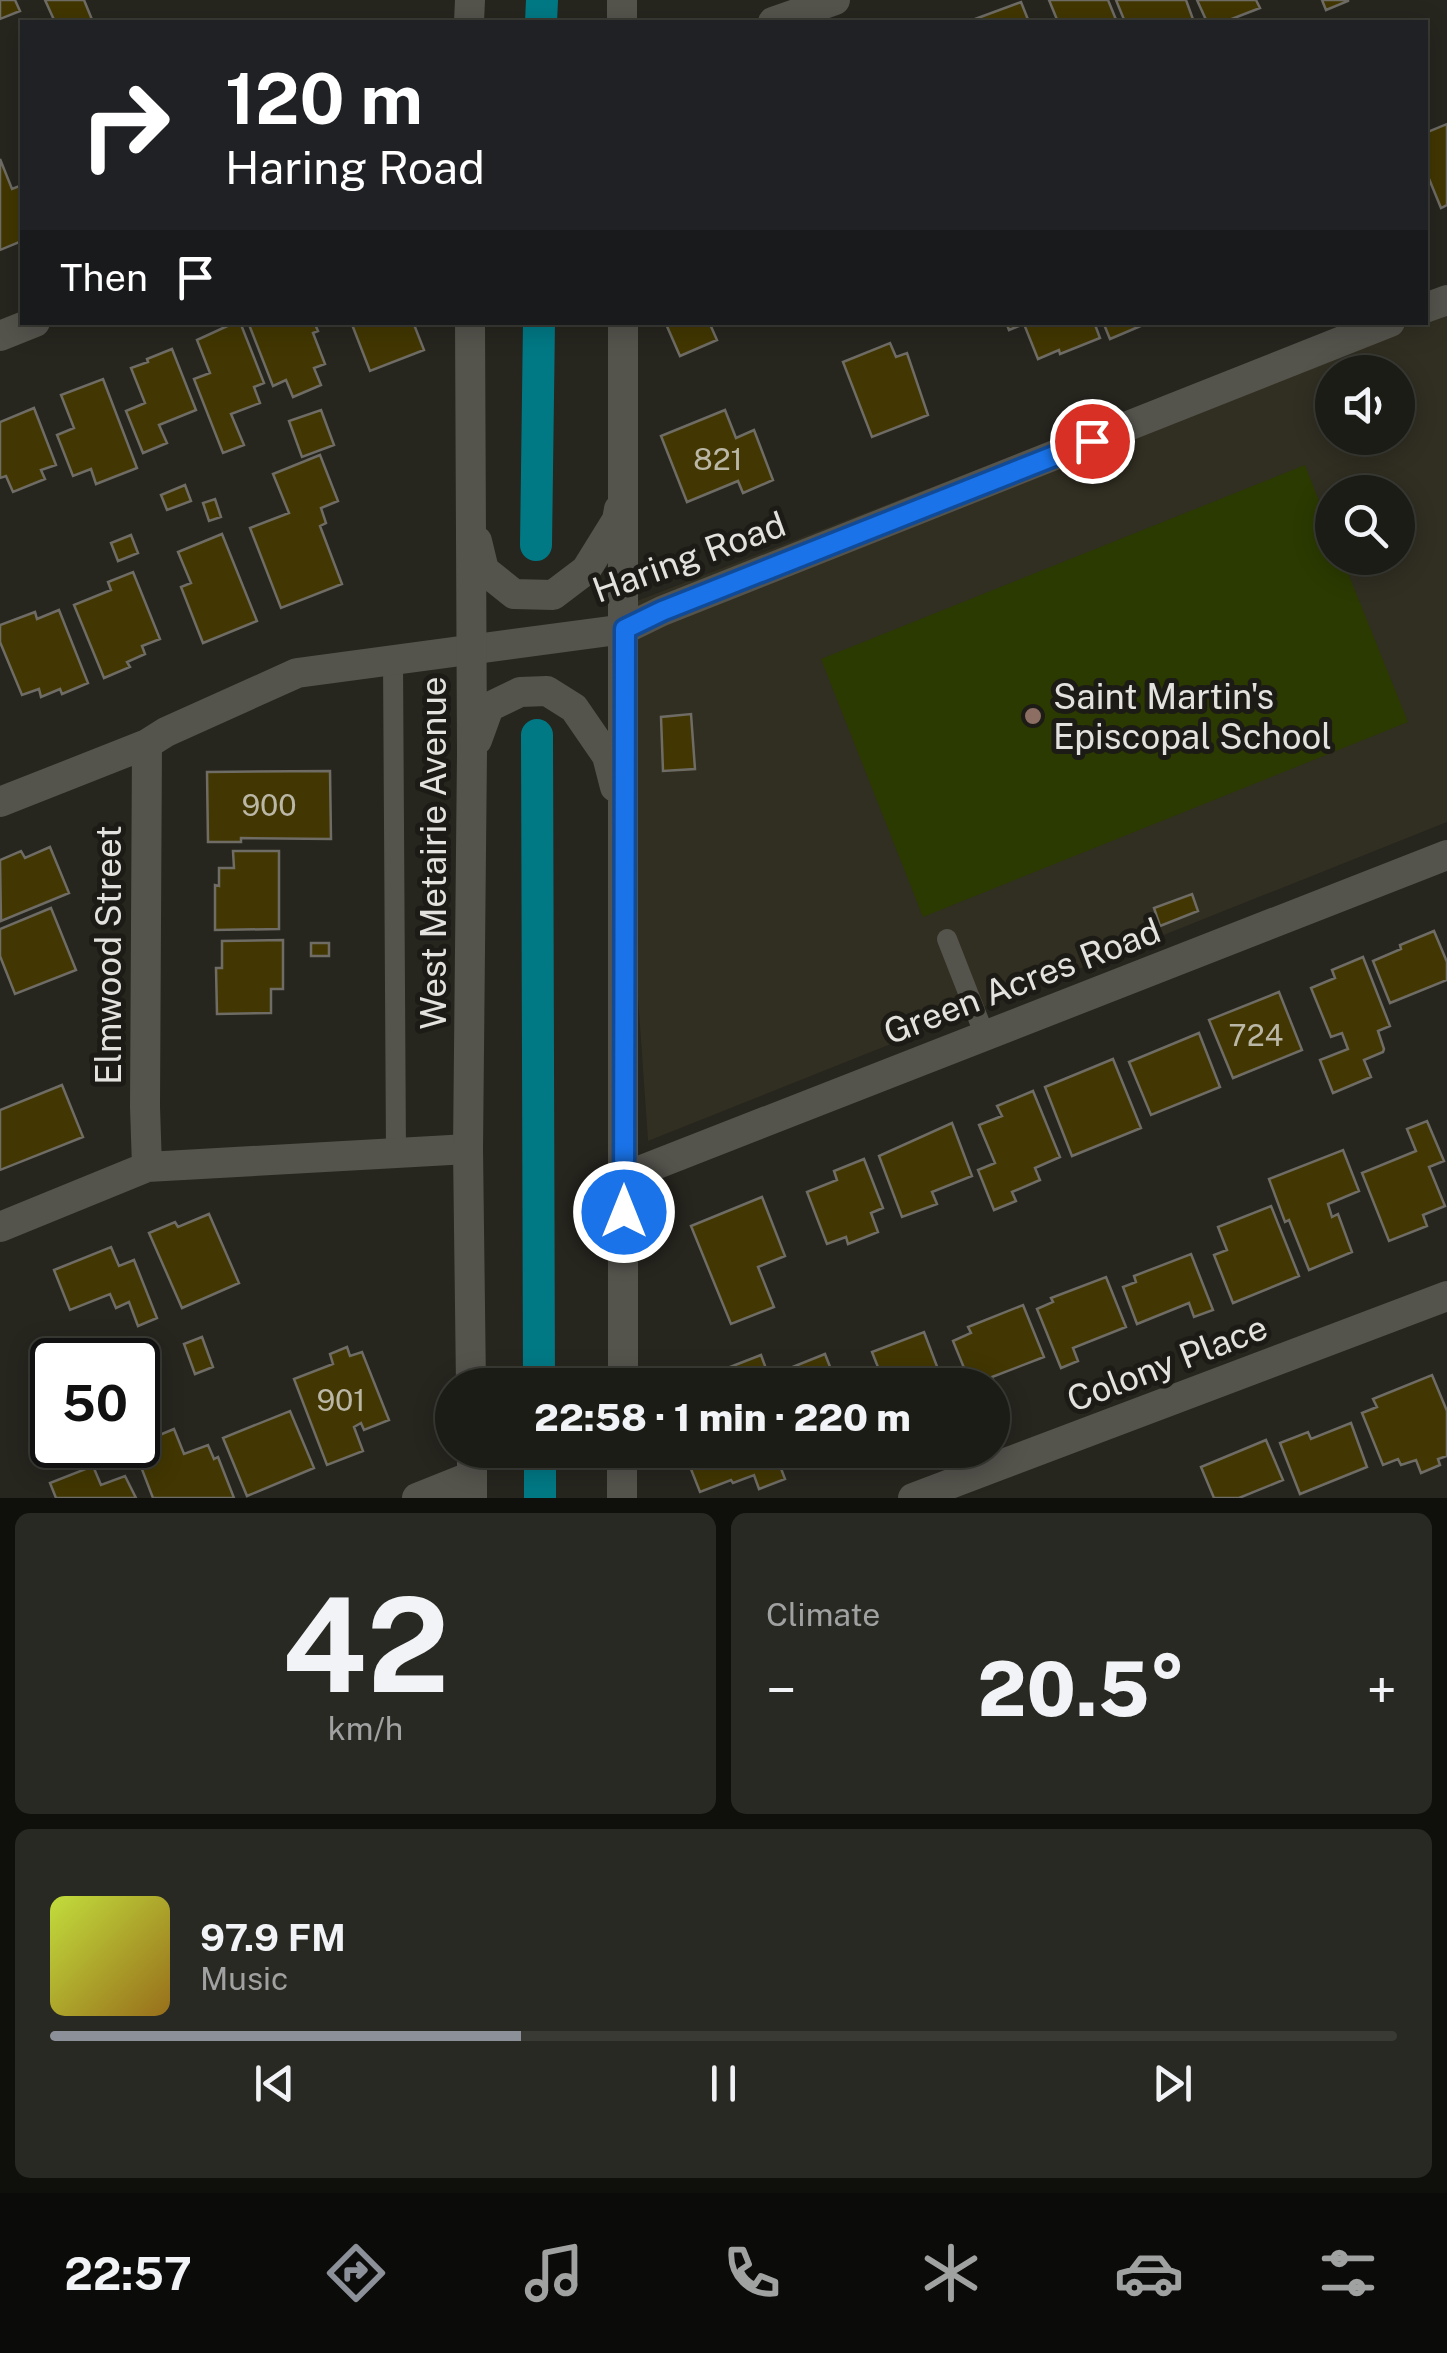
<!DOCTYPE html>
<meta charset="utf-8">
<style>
body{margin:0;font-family:"Public Sans",sans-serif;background:#292923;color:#f1f3f6;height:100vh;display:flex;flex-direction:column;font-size:38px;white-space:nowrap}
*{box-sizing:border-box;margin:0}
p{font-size:32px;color:#a0a1a1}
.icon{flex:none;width:55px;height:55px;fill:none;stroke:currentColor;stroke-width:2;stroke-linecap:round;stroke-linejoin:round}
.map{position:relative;height:1498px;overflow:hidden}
.side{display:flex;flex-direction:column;gap:15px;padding:15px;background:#0f0f0c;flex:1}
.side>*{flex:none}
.top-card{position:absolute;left:20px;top:20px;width:1408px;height:305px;border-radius:0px;box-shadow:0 5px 25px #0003,0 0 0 2px #3a3a35;background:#202124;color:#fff;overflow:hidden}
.buttons{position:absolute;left:1315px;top:355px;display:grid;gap:20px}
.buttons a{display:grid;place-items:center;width:100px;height:100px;border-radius:50%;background:#1c1c16;box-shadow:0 5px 25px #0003,0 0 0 2px #3a3a35;font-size:50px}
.speed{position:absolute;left:30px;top:1338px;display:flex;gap:20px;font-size:50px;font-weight:700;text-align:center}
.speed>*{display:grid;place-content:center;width:130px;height:130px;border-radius:50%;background:#1c1c16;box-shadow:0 5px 25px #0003,0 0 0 2px #3a3a35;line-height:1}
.speed .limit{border:5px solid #111;border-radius:15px;background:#fff;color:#111}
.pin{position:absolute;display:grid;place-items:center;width:85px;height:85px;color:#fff;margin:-42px;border:5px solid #fff;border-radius:50%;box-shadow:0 2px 10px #0007}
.me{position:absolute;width:110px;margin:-55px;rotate:0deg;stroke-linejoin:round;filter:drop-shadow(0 0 8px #0008)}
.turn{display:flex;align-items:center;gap:35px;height:210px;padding:0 40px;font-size:45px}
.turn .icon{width:130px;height:130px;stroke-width:2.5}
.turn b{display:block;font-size:70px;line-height:85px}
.then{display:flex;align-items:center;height:95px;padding:0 40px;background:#0003;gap:20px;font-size:38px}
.big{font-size:75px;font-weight:800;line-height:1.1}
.side .tile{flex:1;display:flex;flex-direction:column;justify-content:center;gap:15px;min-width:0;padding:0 35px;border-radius:15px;background:#292923}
.side .dial{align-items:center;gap:0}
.dial b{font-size:130px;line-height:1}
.song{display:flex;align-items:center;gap:30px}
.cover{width:120px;height:120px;border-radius:15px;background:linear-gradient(135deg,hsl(70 70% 55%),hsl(40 70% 35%))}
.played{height:10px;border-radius:5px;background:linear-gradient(90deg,#8c9099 35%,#3a3a35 35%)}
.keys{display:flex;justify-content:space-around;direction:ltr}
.heat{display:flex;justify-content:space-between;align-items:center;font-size:55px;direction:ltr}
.side .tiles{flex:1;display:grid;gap:15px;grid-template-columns:1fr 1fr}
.tile:last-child{grid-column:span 2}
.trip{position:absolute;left:435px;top:1368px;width:575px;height:100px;border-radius:50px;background:#1c1c16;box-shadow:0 5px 25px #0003,0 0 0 2px #3a3a35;font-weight:800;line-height:100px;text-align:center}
.tab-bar{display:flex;height:160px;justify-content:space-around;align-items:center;background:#0b0b09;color:#a0a1a1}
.tab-bar .icon{width:70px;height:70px}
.tab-bar .selected{color:#8c9099}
.tab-bar b{font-size:45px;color:#f1f3f6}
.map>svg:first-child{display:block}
.built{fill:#312e22;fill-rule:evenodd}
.green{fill:#2b3a00}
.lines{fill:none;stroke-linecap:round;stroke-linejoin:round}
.canal{stroke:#007985;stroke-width:32}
.building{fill:#423702;stroke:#6e6c65;stroke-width:2.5}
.service{stroke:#54534c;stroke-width:20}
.minor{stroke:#54534c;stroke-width:30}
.secondary{stroke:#54534c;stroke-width:30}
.route-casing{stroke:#114b97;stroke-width:25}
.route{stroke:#1a73e8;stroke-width:18}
.education-dot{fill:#8d6e63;stroke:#1d1b15;stroke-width:4}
.labels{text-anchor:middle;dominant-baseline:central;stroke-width:10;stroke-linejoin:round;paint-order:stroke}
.number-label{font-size:30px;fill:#bbb7a7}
.street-label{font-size:35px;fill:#e3e2de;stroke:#1d1b15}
.poi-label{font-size:35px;fill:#e3e2de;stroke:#1d1b15;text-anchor:start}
</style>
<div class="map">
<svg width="1447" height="1498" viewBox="0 0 1447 1498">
<rect width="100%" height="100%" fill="#26251e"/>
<path class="built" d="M 1447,288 L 1447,822 L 648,1141 L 611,611 L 1357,323 L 1425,322 ZM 1332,372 L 1398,372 L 1398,438 L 1332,438 ZM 1332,492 L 1398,492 L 1398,558 L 1332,558 Z"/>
<path class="green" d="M 1305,465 L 1332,534 L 1332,558 L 1342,558 L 1408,722 L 923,917 L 821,659 Z"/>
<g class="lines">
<path class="canal" d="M 541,22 L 542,0
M 536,545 L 539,322
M 537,735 L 539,1385
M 540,1450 L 540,1498"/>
</g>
<path class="building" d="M 0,0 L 15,0 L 20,11 L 0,19 Z
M 45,0 L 84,0 L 93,22 L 55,22 Z
M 1049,0 L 1108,0 L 1117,22 L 1058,22 Z
M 1116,0 L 1186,0 L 1194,22 L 1125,22 Z
M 1197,0 L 1256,0 L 1260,8 L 1224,22 L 1207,22 Z
M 1322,0 L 1348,0 L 1348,1 L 1326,10 Z
M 1021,2 L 1029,22 L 967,22 Z
M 1447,124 L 1447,205 L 1441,208 L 1425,169 L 1425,133 Z
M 0,159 L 12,189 L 22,185 L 22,241 L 0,250 Z
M 236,322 L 240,322 L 264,383 L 254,387 L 260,403 L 231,414 L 244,445 L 223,453 L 194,379 L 210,373 L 197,340 Z
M 248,322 L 314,322 L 318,331 L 313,333 L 325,364 L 314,368 L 321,385 L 293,397 L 286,380 L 273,386 Z
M 351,322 L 413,322 L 424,350 L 370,371 Z
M 668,322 L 709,322 L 717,340 L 680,356 L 666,324 Z
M 1006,322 L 1094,322 L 1100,338 L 1060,354 L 1059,350 L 1038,359 L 1024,324 L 1009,330 Z
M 1103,322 L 1150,322 L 1110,339 Z
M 890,343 L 896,357 L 907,353 L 928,415 L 872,437 L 843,362 Z
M 172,349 L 196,410 L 159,425 L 167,443 L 143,453 L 126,411 L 145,403 L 131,368 L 148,362 L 147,359 Z
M 103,379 L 137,468 L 96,484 L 91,469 L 73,476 L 57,435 L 74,428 L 61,395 Z
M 34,408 L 56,465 L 41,470 L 45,479 L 13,492 L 6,476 L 0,478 L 0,422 Z
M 321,410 L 334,445 L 302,457 L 289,421 Z
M 725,410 L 736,438 L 754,430 L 773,480 L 743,493 L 738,481 L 687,502 L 661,436 Z
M 320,455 L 338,501 L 321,508 L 326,523 L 320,526 L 342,584 L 281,608 L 250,528 L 289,513 L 273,474 Z
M 185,485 L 191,501 L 167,510 L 161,495 Z
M 215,499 L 221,517 L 209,521 L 203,503 Z
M 222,534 L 257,621 L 203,643 L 181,587 L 191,583 L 178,552 Z
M 131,535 L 138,553 L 118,561 L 111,543 Z
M 133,572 L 160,639 L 142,646 L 145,654 L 127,662 L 130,667 L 104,678 L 74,605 L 111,590 L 108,582 Z
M 59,610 L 88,683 L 62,694 L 60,689 L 41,697 L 39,689 L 22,695 L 0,642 L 0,625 L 35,612 L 37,619 Z
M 691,714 L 695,769 L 663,771 L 661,717 Z
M 330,771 L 331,839 L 241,838 L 241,842 L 208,842 L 207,772 Z
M 50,847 L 69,893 L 1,921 L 0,860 L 21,851 L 25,858 Z
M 233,851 L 279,851 L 279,929 L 215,930 L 215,885 L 219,886 L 219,868 L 234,868 Z
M 1192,894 L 1198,911 L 1160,926 L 1154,908 Z
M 51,908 L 76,970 L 15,994 L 0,956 L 0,929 Z
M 1434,931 L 1447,962 L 1447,980 L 1390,1003 L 1373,961 L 1401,949 L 1400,945 Z
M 283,940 L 283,989 L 271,989 L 271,1013 L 217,1014 L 216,968 L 222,968 L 222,941 Z
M 311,943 L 329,943 L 329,956 L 311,956 Z
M 1363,957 L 1390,1026 L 1378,1031 L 1384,1049 L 1383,1052 L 1364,1060 L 1371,1077 L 1333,1093 L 1320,1060 L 1348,1049 L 1342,1033 L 1331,1037 L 1311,988 L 1335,978 L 1332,970 Z
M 1279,992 L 1302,1050 L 1233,1078 L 1209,1020 Z
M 1199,1033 L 1220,1087 L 1151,1115 L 1129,1062 Z
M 1113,1059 L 1141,1128 L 1072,1156 L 1045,1087 Z
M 62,1085 L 83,1137 L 0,1170 L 0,1110 Z
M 1033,1091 L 1060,1157 L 1035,1168 L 1040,1180 L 1012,1192 L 1016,1201 L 994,1210 L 978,1170 L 995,1163 L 979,1125 L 1002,1116 L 997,1106 Z
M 1427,1121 L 1444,1161 L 1429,1167 L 1445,1206 L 1423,1215 L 1427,1226 L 1389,1241 L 1362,1173 L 1416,1151 L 1407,1129 Z
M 952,1123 L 972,1176 L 932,1192 L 937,1204 L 902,1217 L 879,1156 Z
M 1343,1150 L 1359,1191 L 1328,1204 L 1332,1217 L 1338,1214 L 1352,1252 L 1309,1270 L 1289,1220 L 1285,1222 L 1269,1179 Z
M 864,1159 L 883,1208 L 871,1213 L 878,1232 L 848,1244 L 846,1237 L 827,1244 L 807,1192 L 837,1180 L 834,1171 Z
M 762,1197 L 785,1256 L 758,1267 L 774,1307 L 731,1324 L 691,1226 Z
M 1271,1206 L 1299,1276 L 1233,1303 L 1214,1255 L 1227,1250 L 1218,1227 Z
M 209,1214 L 239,1283 L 182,1308 L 149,1233 L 175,1222 L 178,1227 Z
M 111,1247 L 119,1266 L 134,1260 L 157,1318 L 138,1326 L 129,1302 L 116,1308 L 110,1294 L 70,1310 L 54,1270 Z
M 1191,1254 L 1213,1310 L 1194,1317 L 1189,1303 L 1137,1324 L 1123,1287 L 1136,1282 L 1134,1276 Z
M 1106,1277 L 1126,1327 L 1073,1348 L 1078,1361 L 1061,1368 L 1037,1309 L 1053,1302 L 1051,1298 Z
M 1023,1305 L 1044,1357 L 992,1377 L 1000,1396 L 992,1399 L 992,1385 L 971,1385 L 953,1341 L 971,1333 L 968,1327 Z
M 924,1332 L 944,1385 L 885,1385 L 872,1352 Z
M 202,1337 L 213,1367 L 195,1374 L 184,1344 Z
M 347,1347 L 350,1356 L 362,1352 L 389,1420 L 364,1430 L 361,1423 L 354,1427 L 363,1451 L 327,1465 L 294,1379 L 333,1364 L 330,1354 Z
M 825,1354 L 836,1382 L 862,1371 L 867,1385 L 779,1385 L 777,1380 L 787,1377 L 785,1370 Z
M 761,1355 L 772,1385 L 737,1385 L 730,1367 Z
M 1432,1375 L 1447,1411 L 1447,1456 L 1438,1459 L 1440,1465 L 1421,1473 L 1416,1460 L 1401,1465 L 1398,1459 L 1383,1465 L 1362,1413 L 1377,1407 L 1373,1399 Z
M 290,1411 L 314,1468 L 247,1496 L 223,1438 Z
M 1351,1423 L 1367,1467 L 1300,1494 L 1280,1443 L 1308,1432 L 1311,1439 Z
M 174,1429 L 184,1454 L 208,1445 L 214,1459 L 218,1457 L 234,1498 L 153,1498 L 133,1446 Z
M 1266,1440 L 1283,1480 L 1239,1498 L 1214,1498 L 1201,1467 Z
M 690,1450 L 774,1450 L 785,1479 L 759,1489 L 754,1475 L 733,1483 L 731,1480 L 700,1492 L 685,1454 Z
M 821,1450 L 858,1450 L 826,1463 Z
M 93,1466 L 101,1485 L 125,1476 L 136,1498 L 56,1498 L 50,1483 Z"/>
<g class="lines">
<path class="service" d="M 393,661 L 396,1153
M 947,939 L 985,1036"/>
<path class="minor" d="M 773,22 L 835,0
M 1425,308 L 1447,300
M 0,336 L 35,322
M 0,802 L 147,744 L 166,732 L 297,673 L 625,629 L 662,611 L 1390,322
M 147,1167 L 145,1107 L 147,744
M 624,1177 L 1447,855
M 0,1227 L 147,1167 L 468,1149
M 417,1498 L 472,1476
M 913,1498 L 1447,1296"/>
<path class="secondary" d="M 622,0 L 622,22
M 469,22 L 470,0
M 470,322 L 472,752 L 468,1149 L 471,1385
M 477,541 L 484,570 L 514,594 L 553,595 L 586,570 L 617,520 L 619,509
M 477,740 L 489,707 L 520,692 L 547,691 L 574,708 L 607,756 L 615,787
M 623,1385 L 623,322
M 472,1450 L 472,1498
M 622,1498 L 622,1450"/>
</g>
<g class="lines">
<g class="route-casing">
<path id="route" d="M 624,1212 L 625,629 L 662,611 L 1092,441"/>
</g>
<use href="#route" class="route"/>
</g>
<circle class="education-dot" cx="1033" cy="716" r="10"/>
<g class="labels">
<g class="number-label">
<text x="718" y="459">821</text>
<text x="269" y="805">900</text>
<text x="1256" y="1035">724</text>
<text x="341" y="1400">901</text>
</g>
<g class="street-label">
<text transform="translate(689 557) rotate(-20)">Haring Road</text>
<text transform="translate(433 853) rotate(-90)">West Metairie Avenue</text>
<text transform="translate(108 955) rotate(-90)">Elmwood Street</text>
<text transform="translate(1022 981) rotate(-21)">Green Acres Road</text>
<text transform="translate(1167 1363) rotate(-21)">Colony Place</text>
</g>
<g class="poi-label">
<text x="1053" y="696">Saint Martin's<tspan x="1053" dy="40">Episcopal School</tspan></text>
</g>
</g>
</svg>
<div class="buttons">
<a><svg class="icon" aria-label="sound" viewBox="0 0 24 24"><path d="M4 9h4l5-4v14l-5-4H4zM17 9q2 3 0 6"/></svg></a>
<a><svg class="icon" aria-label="search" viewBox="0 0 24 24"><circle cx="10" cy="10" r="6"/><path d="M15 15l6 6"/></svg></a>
</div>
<div class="speed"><div class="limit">50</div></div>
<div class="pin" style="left:1092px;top:441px;background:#d93025"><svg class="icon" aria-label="arrive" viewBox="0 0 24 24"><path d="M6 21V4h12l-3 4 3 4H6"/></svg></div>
<svg class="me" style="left:624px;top:1212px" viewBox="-20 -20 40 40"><circle r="17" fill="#1a73e8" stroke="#fff" stroke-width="3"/><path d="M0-11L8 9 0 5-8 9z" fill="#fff"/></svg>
<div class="trip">22:58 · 1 min · 220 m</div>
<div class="top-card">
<div class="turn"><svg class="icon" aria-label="right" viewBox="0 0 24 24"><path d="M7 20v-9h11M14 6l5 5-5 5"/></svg><div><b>120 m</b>Haring Road</div></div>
<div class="then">Then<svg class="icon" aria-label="arrive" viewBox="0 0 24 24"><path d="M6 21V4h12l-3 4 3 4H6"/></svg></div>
</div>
</div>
<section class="side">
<div class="tiles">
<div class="tile dial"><b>42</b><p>km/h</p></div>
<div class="tile"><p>Climate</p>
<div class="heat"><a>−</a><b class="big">20.5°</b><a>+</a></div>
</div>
<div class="tile">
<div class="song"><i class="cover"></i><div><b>97.9 FM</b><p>Music</p></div></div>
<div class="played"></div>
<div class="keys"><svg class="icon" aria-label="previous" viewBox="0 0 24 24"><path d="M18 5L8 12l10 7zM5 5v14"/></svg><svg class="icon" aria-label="pause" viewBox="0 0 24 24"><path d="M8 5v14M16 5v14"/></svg><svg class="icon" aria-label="next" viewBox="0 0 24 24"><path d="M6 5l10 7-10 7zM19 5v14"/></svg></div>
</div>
</div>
</section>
<nav class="tab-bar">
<b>22:57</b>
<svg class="icon selected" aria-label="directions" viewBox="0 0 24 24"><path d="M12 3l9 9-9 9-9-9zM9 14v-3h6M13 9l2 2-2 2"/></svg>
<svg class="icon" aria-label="music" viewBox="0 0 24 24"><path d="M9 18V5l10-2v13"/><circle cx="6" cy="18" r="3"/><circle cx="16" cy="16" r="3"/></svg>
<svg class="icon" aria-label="phone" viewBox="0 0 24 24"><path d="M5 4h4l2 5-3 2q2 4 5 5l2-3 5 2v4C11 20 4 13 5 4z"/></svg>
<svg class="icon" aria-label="climate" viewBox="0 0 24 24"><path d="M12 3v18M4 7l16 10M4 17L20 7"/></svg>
<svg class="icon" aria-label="car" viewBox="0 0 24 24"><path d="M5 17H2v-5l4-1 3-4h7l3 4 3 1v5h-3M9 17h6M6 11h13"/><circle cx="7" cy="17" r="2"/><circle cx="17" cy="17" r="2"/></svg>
<svg class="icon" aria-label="filters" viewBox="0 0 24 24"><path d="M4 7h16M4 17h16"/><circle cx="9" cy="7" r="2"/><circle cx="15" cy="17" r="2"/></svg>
</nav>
